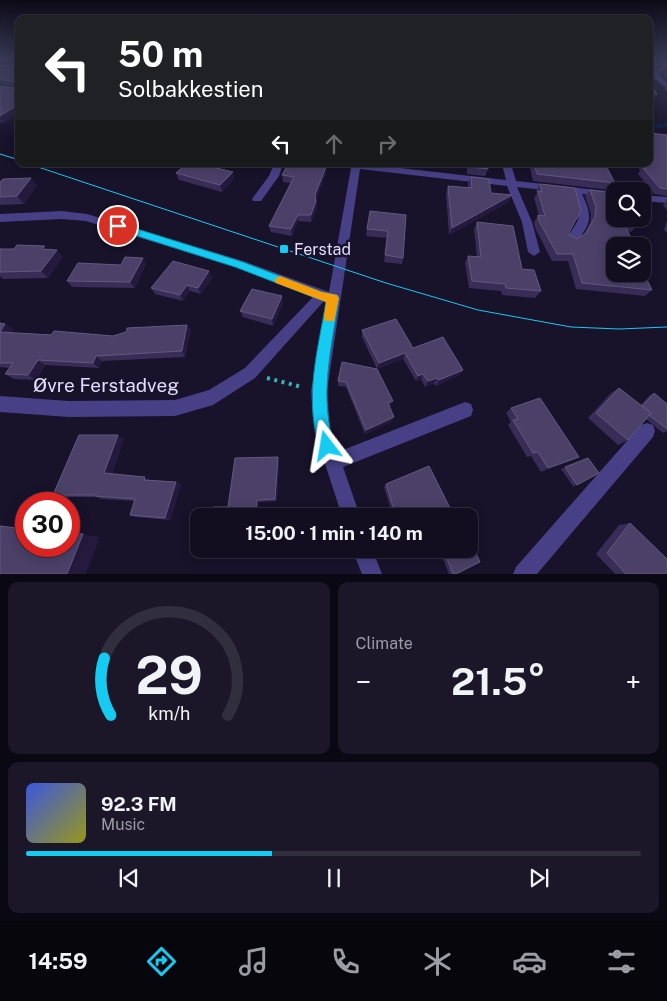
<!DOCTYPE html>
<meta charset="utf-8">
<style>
body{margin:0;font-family:"Public Sans",sans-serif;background:#1b1729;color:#f1f3f6;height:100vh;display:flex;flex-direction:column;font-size:19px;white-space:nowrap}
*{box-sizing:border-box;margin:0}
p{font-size:16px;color:#9c9ca5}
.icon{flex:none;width:28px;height:28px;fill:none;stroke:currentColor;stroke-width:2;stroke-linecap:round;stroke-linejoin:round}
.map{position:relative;height:574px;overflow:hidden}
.details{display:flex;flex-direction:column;gap:8px;padding:8px;background:#0a0812;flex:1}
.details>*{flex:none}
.guide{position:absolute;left:15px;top:15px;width:638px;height:152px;border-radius:10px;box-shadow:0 2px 12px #0003,0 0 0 1px #312e3e;background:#202124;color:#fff;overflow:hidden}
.fabs{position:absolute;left:606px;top:182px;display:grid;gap:10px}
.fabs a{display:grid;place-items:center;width:45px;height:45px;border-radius:10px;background:#120e20;box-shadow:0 2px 12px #0003,0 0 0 1px #312e3e;font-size:25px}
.speed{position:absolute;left:15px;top:492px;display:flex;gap:10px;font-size:25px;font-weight:700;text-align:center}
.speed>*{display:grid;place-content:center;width:65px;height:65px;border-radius:50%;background:#120e20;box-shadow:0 2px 12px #0003,0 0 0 1px #312e3e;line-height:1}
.speed .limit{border:8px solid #d22;background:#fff;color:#111}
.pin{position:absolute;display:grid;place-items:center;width:42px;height:42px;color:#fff;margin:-21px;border:2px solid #fff;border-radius:50%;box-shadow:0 1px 5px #0007}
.me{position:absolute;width:55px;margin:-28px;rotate:346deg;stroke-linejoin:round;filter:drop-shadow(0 0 4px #0008)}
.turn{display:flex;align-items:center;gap:18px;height:105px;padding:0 20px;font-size:22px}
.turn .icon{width:65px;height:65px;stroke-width:2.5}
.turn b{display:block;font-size:35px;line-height:42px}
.lanes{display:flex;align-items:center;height:48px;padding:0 20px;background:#0003;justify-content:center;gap:25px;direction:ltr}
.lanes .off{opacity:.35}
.big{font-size:38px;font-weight:700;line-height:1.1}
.details .tile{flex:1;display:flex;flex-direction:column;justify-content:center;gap:8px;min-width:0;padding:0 18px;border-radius:10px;background:#1b1729}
.details .dial{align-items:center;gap:0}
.dial svg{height:130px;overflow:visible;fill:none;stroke:#312e3e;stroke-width:7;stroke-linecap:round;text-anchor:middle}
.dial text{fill:#f1f3f6;stroke:none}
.song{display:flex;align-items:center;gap:15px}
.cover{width:60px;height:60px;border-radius:8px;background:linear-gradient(135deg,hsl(230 70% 55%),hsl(60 70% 35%))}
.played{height:5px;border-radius:2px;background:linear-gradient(90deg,#15cbf1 40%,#312e3e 40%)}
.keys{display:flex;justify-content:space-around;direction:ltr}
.heat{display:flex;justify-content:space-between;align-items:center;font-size:28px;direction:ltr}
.details .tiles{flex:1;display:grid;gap:8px;grid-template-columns:1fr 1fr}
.tile:last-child{grid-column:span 2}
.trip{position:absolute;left:190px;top:508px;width:288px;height:50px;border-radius:10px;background:#120e20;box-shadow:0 2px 12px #0003,0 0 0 1px #312e3e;font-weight:700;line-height:50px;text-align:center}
.tabs{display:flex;height:80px;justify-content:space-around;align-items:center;background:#07060d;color:#9c9ca5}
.tabs .icon{width:35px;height:35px}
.tabs .selected{color:#15cbf1}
.tabs b{font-size:22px;color:#f1f3f6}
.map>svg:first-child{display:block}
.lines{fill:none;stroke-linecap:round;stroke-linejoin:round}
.stream{stroke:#0e1f47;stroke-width:4}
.path{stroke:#38b4b6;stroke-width:4;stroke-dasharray:3 4.5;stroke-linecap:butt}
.minor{fill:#484086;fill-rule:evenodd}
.tram{stroke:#15cbf1;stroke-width:1}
.wall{fill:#382d57}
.shaded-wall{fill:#231a3d}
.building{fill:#4a4068;stroke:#625980}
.route{fill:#15cbf1;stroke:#0e849d}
.slow{fill:#f59e0b}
.poi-dot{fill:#15cbf1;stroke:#18122a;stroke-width:2}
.labels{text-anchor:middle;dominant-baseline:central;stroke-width:5;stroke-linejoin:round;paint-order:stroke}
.poi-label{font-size:16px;fill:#e3ddfd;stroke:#18122a;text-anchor:start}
.near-street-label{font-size:19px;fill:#e3ddfd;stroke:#18122a}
</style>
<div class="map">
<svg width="667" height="574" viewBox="0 0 667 574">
<rect width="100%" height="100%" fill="#18122a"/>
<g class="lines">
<path class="stream" d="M 649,127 L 667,125"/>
<path class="path" d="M 267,378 L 302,387"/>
<path class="minor" d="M 660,60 L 667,60 L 667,67 L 659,74 L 667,83 L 667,89 L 653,77 L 653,72 L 663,64 Z
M 274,164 L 283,164 L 279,176 L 261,201 L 253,201 L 252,199 L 269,176 Z
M 339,164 L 365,164 L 506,180 L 502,164 L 511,164 L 516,181 L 615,192 L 615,198 L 582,194 C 589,209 593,219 583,233 C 580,238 577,242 571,244 L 565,240 C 580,217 583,221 572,193 L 517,187 L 532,222 L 540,252 L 534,256 L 528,252 L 522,222 L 507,186 L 360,169 L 327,391 L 330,430 L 338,452 L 465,402 L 471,404 L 473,410 L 471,416 L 343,467 L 360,516 L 342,516 L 314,430 L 311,391 L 327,302 L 324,301 L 255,378 L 213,405 L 175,416 L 69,417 L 0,412 L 0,396 L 69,401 L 175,400 L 209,390 L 245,368 L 313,297 L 235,267 L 86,221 L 62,219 L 0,222 L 0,214 L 62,211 L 87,214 L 243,261 L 329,292 L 351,168 L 340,166 Z
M 642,195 L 667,197 L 667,203 L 642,201 Z
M 647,423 L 653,425 L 655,431 L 653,437 L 537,574 L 513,574 L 516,567 L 641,425 Z
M 352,549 L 372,549 L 382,574 L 362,574 Z"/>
<path class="tram" d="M 0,154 L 19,160
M 29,164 L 386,283 L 478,310 L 571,327 L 619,329 L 667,327"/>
</g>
<path class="wall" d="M 649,60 L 663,60 L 660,64 L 655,68 L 655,70 L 651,76 L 649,73 Z
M 0,65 L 19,67 L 19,113 L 3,123 L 0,122 L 0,86 L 15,88 L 15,87 L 0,84 L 0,85 Z
M 667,67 L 667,80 L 662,74 Z
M 649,82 L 657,94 L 653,100 L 649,99 Z
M 667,85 L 667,92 L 664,89 Z
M 667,135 L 667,196 L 654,194 L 638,174 L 640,171 L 637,164 L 649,164 Z
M 179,164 L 206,164 L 205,165 L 234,179 L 222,192 L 179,180 L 176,173 L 185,165 Z
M 288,164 L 325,164 L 325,167 L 326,174 L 316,199 L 317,208 L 311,222 L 298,221 L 292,236 L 271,232 L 269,226 L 291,183 L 283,182 L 282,175 Z
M 467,164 L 493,164 L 492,167 L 487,167 L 488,169 L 485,176 L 467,174 Z
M 529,164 L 585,164 L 615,183 L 610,190 L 533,181 Z
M 471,177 L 491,193 L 509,202 L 449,235 L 446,193 L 448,186 L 468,188 L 468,183 Z
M 0,182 L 37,185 L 24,204 L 0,205 Z
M 540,184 L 568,234 L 577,239 L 584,234 L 590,223 L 591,214 L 585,196 L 590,190 L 637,225 L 631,232 L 628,231 L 615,246 L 652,290 L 645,296 L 576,289 L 568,261 L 552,261 L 535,228 L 534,222 L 538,215 L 539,215 L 534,198 L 537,193 L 536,191 Z
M 667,200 L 667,210 L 663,205 Z
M 406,215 L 403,258 L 402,264 L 384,262 L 387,238 L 366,236 L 367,229 Z
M 667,221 L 667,233 L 664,230 Z
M 477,222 L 522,269 L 541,291 L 535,298 L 502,295 L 501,291 L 469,288 L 465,263 L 468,256 L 477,257 L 474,229 Z
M 0,249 L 47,249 L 63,257 L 48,278 L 3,279 L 0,276 Z
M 146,264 L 135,288 L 72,287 L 67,281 L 121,265 Z
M 209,271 L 212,278 L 201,294 L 190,291 L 183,301 L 155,294 L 151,288 Z
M 283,303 L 273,326 L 243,317 L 240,311 Z
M 0,323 L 5,324 L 13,329 L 10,333 L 51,335 L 113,336 L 187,325 L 191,330 L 185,357 L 102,361 L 99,368 L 45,365 L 36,380 L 14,379 L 5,374 L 10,368 L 0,367 Z
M 362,330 L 413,348 L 463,370 L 459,375 L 436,386 L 434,383 L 425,387 L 421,379 L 416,381 L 403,359 L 377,369 L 362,337 Z
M 342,362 L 391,406 L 389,406 L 392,421 L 365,434 L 346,387 L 338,386 L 338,381 Z
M 619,388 L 641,405 L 649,396 L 654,393 L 667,404 L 667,431 L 663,433 L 646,419 L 628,440 L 618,445 L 588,418 L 611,393 Z
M 511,408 L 579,457 L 541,472 L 531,456 L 527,457 L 508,425 L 511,422 L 506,413 Z
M 124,439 L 112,474 L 151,480 L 176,482 L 181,485 L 170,520 L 136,517 L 130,515 L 135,501 L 102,499 L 96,497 L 61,497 L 53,495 Z
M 588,458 L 577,485 L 573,486 L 561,469 Z
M 279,460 L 277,501 L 259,502 L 258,512 L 234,512 L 233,516 L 201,516 L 213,515 L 228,507 Z
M 386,484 L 454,516 L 393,516 L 384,487 Z
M 630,523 L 667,574 L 615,574 L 596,554 L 619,525 Z
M 409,549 L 428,549 L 414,555 L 412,556 Z
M 439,549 L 469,549 L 456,574 L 449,574 Z"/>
<path class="shaded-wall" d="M 662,60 L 663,60 L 660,64 L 654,69 L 656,65 Z
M 19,104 L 19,113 L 3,123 L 0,119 L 0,116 Z
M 324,164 L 325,164 L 323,173 L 326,167 L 326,174 L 315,201 L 315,195 Z
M 485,164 L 493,164 L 492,167 L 484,168 Z
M 233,172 L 234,179 L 222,192 L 220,185 Z
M 31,178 L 37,185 L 24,204 L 17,196 Z
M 512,195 L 509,202 L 449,235 L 452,228 Z
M 316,201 L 317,208 L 311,222 L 311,215 Z
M 298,215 L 298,221 L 292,236 L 291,229 Z
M 57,250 L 63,257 L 48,278 L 41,271 Z
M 143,258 L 146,264 L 135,288 L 130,282 Z
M 209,271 L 212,278 L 201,294 L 198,288 Z
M 187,285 L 190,291 L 183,301 L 180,295 Z
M 282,296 L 283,303 L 273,326 L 272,319 Z
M 5,324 L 13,329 L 8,338 L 0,332 Z
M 187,325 L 191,330 L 185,357 L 182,351 Z
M 405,353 L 403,359 L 377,369 L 379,363 Z
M 96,356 L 102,361 L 99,368 L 93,363 Z
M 38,360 L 45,365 L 36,380 L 28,375 Z
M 463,370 L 459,375 L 436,386 L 439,380 Z
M 423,374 L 421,379 L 416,381 L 418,376 Z
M 437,378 L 434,383 L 425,387 L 428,381 Z
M 393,401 L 391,406 L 386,407 L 388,403 Z
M 394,417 L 392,421 L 365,434 L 366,430 Z
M 118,435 L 124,439 L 111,476 L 104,473 Z
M 278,457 L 279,460 L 277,501 L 275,499 Z
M 579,457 L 571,461 L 541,472 L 548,468 Z
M 176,482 L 181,485 L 170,520 L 165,518 Z
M 257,500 L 259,502 L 258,512 L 256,510 Z
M 230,510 L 234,512 L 233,516 L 230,516 Z
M 83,534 L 100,537 L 86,574 L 67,574 Z"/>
<path class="building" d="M 649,60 L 662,60 L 656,65 L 655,70 L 649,64 Z
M 0,65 L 19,67 L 19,104 L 0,116 L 0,86 L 15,88 L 17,82 L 0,79 Z
M 649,82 L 657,94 L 649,91 Z
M 649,133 L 667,135 L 667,189 L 660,188 L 643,168 L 647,168 L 645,164 L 649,164 Z
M 186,164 L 200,164 L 233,172 L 220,185 L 176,173 Z
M 288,164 L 324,164 L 323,167 L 326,167 L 315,195 L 316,201 L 311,215 L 298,215 L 291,229 L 269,226 L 294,177 L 282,175 Z
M 469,164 L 487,164 L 488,169 L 470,167 Z
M 534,164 L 585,164 L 606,166 L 615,183 L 537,174 Z
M 471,177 L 489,179 L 491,193 L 512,195 L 452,228 L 448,186 L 472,188 Z
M 31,178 L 17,196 L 0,197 L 0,182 L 3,179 Z
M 540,184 L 575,188 L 581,211 L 568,234 L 577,239 L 586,233 L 595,217 L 596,207 L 590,190 L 615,193 L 615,219 L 633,219 L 637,225 L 624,224 L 635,246 L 615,246 L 615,274 L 642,274 L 642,270 L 652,290 L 582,283 L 573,254 L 557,254 L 539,221 L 538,215 L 545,216 L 538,191 L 542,192 Z
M 370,211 L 406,215 L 403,258 L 385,255 L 388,231 L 367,229 Z
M 477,222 L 513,226 L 522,269 L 534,270 L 541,291 L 506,288 L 505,284 L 472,281 L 468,256 L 481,257 Z
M 17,245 L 45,246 L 42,249 L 57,250 L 41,271 L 0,272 L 0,249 L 14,249 Z
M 125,257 L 143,258 L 130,282 L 67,281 L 78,263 L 121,265 Z
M 173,261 L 209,271 L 198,288 L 187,285 L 180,295 L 151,288 Z
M 252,289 L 282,296 L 272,319 L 240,311 Z
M 396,319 L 413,348 L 443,337 L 463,370 L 439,380 L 437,378 L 428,381 L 423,374 L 418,376 L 405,353 L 379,363 L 362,330 Z
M 0,323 L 5,324 L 0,332 Z
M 187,325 L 182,351 L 96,356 L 93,363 L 38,360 L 28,375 L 5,374 L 13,363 L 0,363 L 0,332 L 51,335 L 54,331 L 113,336 L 126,332 L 127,328 Z
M 342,362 L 377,369 L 393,401 L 388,403 L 394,417 L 366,430 L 346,382 L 338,381 Z
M 619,388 L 651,413 L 628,440 L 596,413 Z
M 654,393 L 667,404 L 667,429 L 649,415 L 651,413 L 642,406 Z
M 540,398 L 579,457 L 548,468 L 538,452 L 533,453 L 513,420 L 518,419 L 511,408 Z
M 79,435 L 118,435 L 104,473 L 145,477 L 144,480 L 176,482 L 165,518 L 130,515 L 135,499 L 95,496 L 95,495 L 53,495 Z
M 278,457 L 275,499 L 257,500 L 256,510 L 230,510 L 230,516 L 201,516 L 213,515 L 214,507 L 228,507 L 235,458 Z
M 588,458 L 599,473 L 577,485 L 565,467 Z
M 429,466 L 454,516 L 396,516 L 386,484 Z
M 630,523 L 667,559 L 667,574 L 626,574 L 607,553 Z
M 0,526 L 26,529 L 26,546 L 69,546 L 69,533 L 83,534 L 67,574 L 0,574 Z
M 469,538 L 480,562 L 456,574 L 453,574 L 443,549 L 469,549 Z
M 412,549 L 428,549 L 414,555 Z"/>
<linearGradient id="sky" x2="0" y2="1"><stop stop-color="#0d0a17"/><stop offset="0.43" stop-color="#373955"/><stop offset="1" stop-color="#373955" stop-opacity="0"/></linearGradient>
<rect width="667" height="140" fill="url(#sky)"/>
<path class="route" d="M 118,223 L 243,262 L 322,292 L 337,295 L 339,298 C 332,347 318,398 335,446 L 333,452 L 327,454 L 322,452 C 302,404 318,350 326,302 L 235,267 L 115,229 L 113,226 Z"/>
<path class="slow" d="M 280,276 L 322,292 L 337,295 L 339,298 L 334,321 L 325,321 L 324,317 L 326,302 L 276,283 L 274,280 Z"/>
<rect class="poi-dot" x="279" y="244" width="10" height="10" rx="2.5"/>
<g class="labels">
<g class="poi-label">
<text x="294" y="249">Ferstad</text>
</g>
<g class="near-street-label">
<text x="106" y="385">Øvre Ferstadveg</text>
</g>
</g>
</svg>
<div class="fabs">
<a><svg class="icon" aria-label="search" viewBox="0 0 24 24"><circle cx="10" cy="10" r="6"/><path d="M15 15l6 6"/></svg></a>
<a><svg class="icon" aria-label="layers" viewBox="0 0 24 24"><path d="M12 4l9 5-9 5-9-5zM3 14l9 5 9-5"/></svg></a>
</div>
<div class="speed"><div class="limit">30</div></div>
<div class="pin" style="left:118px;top:226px;background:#d93025"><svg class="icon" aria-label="arrive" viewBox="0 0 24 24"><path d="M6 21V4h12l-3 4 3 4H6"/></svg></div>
<svg class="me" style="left:327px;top:446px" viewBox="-20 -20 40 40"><path d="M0-17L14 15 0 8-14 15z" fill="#15cbf1" stroke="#fff" stroke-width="4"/></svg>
<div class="trip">15:00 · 1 min · 140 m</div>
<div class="guide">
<div class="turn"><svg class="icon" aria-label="left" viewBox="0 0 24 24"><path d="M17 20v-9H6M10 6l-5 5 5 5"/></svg><div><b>50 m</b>Solbakkestien</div></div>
<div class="lanes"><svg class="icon" aria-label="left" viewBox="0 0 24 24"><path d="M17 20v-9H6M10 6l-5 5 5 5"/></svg><svg class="icon off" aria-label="ahead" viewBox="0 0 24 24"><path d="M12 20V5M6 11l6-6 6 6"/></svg><svg class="icon off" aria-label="right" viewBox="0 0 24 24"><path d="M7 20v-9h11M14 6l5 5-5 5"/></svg></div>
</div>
</div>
<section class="details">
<div class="tiles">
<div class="tile dial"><svg viewBox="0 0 100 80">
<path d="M14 69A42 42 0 1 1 86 69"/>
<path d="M14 69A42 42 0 0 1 10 34" stroke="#15cbf1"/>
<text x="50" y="56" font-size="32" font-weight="700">29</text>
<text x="50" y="72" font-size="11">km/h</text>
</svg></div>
<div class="tile"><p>Climate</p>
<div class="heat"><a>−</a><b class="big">21.5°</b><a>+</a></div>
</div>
<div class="tile">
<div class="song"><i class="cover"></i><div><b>92.3 FM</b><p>Music</p></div></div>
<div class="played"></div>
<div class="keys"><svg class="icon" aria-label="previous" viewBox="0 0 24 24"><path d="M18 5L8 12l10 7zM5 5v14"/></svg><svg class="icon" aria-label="pause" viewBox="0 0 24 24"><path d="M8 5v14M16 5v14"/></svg><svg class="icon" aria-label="next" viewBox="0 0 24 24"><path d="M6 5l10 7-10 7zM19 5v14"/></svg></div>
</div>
</div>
</section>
<nav class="tabs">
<b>14:59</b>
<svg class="icon selected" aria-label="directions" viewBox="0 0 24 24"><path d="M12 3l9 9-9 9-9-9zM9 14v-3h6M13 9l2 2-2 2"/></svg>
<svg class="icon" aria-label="music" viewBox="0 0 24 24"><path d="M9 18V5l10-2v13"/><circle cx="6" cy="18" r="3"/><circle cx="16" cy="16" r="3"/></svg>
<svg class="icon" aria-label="phone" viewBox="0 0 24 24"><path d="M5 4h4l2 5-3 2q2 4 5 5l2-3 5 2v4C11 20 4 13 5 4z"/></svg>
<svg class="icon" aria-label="climate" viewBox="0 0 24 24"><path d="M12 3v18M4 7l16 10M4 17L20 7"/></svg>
<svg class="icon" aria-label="car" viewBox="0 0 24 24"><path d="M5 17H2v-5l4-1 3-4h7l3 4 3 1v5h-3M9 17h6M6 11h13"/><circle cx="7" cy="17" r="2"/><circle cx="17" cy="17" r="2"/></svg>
<svg class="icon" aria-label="filters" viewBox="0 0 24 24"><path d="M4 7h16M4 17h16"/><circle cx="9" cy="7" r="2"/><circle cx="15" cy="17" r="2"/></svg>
</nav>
